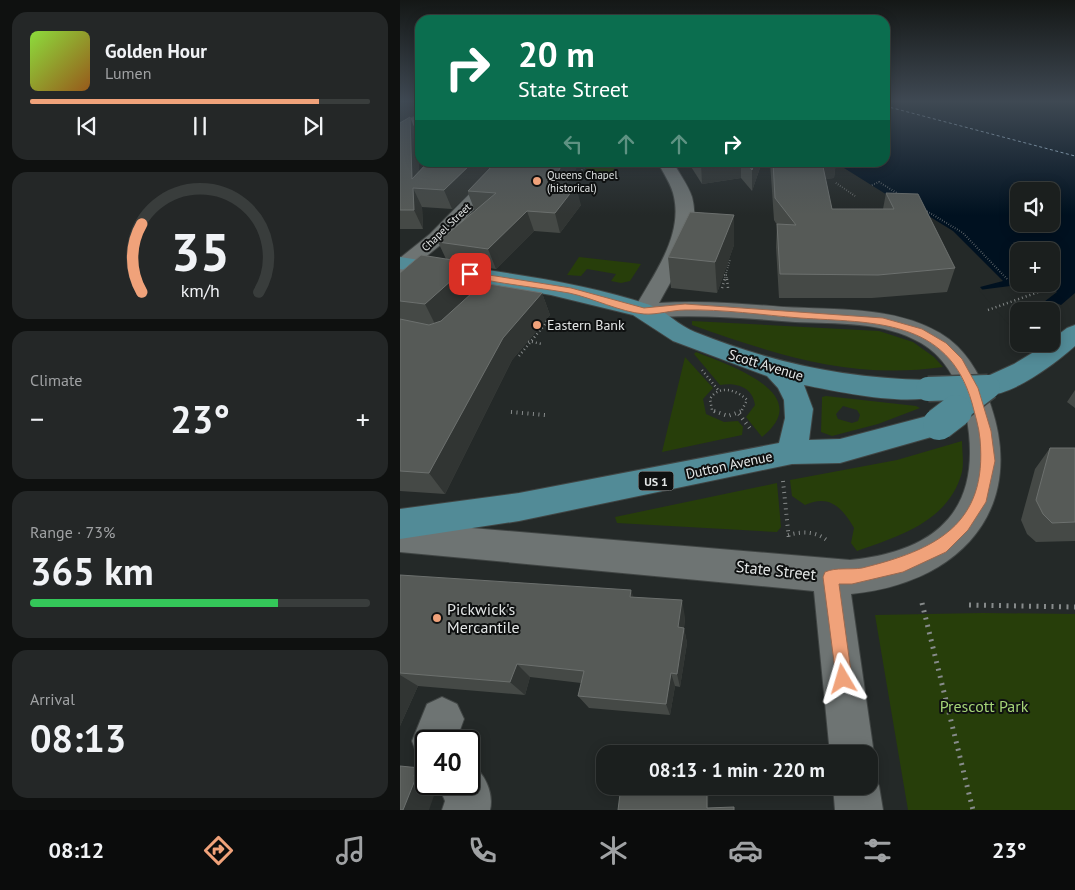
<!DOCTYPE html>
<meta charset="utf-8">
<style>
body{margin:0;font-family:"PT Sans",sans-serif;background:#242727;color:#f1f3f6;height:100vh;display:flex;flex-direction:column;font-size:19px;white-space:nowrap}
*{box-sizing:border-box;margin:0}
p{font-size:16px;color:#a0a2a4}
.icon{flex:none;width:28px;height:28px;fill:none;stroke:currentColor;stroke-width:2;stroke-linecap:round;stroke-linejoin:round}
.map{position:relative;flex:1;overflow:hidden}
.drawer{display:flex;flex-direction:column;gap:12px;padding:12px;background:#0f1110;width:400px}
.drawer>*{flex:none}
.banner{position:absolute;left:15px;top:15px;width:475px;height:152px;border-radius:15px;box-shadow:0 2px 12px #0003,0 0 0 1px #393d3c;background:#0b6e4f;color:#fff;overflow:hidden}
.buttons{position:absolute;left:610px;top:182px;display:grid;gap:10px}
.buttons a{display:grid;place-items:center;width:50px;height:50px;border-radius:10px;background:#1b1f1e;box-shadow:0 2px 12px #0003,0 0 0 1px #393d3c;font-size:25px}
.speed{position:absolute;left:15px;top:730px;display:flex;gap:10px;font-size:25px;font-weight:700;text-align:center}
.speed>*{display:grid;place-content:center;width:65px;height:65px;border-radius:50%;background:#1b1f1e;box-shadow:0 2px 12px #0003,0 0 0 1px #393d3c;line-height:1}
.speed .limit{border:2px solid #111;border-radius:8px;background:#fff;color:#111}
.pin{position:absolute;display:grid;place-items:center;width:42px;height:42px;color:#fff;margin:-21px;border-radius:10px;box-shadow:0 2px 8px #0006}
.me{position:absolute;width:55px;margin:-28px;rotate:353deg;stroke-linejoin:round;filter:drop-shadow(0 0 4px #0008)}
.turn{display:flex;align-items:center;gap:18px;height:105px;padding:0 20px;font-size:22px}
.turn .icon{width:65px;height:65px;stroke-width:2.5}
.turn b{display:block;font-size:35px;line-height:42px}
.lanes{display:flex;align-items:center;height:48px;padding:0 20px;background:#0003;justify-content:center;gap:25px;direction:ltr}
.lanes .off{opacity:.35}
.big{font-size:38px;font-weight:600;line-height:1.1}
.drawer .card{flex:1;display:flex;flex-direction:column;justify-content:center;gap:8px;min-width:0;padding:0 18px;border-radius:15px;background:#242727}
.drawer .dial{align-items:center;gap:0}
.dial svg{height:130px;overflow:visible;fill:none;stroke:#393d3c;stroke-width:7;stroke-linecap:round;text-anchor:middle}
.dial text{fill:#f1f3f6;stroke:none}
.song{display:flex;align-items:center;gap:15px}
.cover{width:60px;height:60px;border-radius:8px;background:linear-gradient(135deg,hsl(90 70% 55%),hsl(30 70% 35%))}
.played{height:5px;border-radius:2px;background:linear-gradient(90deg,#f0a27a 85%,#393d3c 85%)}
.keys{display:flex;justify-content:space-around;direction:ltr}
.heat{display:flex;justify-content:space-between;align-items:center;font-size:28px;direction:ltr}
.charge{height:8px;border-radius:4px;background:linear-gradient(90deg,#34c759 73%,#393d3c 0)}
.trip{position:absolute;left:196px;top:745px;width:282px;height:50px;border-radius:15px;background:#1b1f1e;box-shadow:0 2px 12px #0003,0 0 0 1px #393d3c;font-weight:600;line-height:50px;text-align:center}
.tabs{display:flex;height:80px;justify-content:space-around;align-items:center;background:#0b0c0c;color:#a0a2a4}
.tabs .icon{width:35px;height:35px}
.tabs .active{color:#f0a27a}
.tabs b{font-size:22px;color:#f1f3f6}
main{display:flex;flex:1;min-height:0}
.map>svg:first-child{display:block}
.green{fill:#273e0a;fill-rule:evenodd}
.water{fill:#001120;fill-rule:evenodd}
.pier{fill:#242928}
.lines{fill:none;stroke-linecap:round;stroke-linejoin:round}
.ferry{stroke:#bddffb;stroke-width:1;stroke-dasharray:3 2.5;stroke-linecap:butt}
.minor-casing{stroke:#404544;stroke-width:2}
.major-casing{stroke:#404544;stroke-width:2}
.path-far3{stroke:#878b8b;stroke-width:2;stroke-dasharray:0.5 2;stroke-linecap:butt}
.path-far2{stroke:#878b8b;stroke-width:2.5;stroke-dasharray:1 3;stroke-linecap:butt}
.path-far1{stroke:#878b8b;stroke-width:4;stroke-dasharray:1 4.5;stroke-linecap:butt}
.path{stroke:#878b8b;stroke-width:5;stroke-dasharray:2 5.5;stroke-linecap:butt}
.minor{fill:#6e7473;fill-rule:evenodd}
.major{fill:#528b97;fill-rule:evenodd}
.major-bridge-far1-casing{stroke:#404544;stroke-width:27;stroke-linecap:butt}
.major-bridge-casing{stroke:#404544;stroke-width:34;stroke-linecap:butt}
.major-bridge-far1{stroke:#528b97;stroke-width:24}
.major-bridge{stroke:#528b97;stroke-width:32}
.wall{fill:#454946}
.shaded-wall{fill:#313533}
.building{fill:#565a57;stroke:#6c706e}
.route{fill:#f0a27a;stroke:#9c694f}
.poi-dot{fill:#f0a27a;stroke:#0f1111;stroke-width:2}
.labels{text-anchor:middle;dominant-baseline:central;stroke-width:4;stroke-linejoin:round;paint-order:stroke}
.far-poi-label{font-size:11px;fill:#e3e6e6;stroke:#0f1111;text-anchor:start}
.far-street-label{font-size:11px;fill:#e3e6e6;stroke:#0f1111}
.shield{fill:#0f1111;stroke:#a3a6a6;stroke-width:1}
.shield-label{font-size:12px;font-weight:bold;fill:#e3e6e6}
.poi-label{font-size:14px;fill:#e3e6e6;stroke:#0f1111;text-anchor:start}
.street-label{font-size:14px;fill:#e3e6e6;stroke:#0f1111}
.near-street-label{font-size:16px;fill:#e3e6e6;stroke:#0f1111}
.near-poi-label{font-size:16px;fill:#e3e6e6;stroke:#0f1111;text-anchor:start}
.near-park-label{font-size:16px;fill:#a5d477;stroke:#0f1111}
</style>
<main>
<section class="drawer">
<div class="card">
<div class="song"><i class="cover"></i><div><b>Golden Hour</b><p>Lumen</p></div></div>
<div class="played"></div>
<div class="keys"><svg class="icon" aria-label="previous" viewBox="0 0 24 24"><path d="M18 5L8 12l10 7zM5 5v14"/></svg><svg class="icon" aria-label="pause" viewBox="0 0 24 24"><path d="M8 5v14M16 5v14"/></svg><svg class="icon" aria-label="next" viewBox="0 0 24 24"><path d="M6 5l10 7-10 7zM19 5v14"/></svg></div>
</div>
<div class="card dial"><svg viewBox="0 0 100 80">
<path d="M14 69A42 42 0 1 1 86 69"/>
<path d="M14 69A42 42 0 0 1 14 27" stroke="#f0a27a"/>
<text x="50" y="56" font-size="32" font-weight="700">35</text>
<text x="50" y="72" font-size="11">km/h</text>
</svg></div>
<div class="card"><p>Climate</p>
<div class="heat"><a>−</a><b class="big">23°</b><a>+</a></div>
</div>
<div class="card"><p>Range · 73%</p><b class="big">365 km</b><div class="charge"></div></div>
<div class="card"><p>Arrival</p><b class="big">08:13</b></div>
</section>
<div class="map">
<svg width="675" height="810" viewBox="0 0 675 810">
<rect width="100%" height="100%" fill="#242928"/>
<path class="green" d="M 190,163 L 190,162 L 217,163 L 212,173 L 184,172 Z
M 179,257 L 241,264 L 230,281 L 221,283 L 211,281 L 216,274 L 187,269 L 181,276 L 167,275 Z
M 292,321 L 479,331 L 513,342 L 534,357 L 543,367 C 451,380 377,355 292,325 Z
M 296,352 C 328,365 417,393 362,437 L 346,417 L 355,405 C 353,387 336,382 320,385 L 294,354 Z
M 285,357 L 313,388 L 303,399 L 306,414 L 324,422 L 338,421 L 343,427 L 342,435 L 262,452 Z
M 426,396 L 516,406 L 520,408 L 478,424 L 432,436 L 421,432 L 422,401 L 422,397 ZM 443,406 L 457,410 L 460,415 L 458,421 L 452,423 L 438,419 L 436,414 Z
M 562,441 C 562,451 564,462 562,472 C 549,521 500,536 457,551 L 451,543 L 454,528 C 442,507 429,494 405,505 L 392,496 L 390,480 L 497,460 Z
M 377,483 L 381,527 L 377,532 L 217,523 L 215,517 Z
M 583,613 L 675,614 L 675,810 L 508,810 L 475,615 Z"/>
<path class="water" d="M 485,102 L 675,102 L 675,354 L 651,341 L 651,311 L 619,311 L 619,327 L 613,325 L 580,287 L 603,281 L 553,231 L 506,202 L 500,203 L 436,163 L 485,162 ZM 619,191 L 651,191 L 651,224 L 619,224 ZM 619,251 L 651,251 L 651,284 L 619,284 Z"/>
<path class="pier" d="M 625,284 L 648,284 L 657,292 L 632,311 L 619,311 L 619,320 L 613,325 L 609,325 L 579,290 Z
M 675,293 L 675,356 L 651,343 L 651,314 L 655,310 L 650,308 L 656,303 L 661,305 Z"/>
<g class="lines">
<path class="ferry" d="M 485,106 L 675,156"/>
<g class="minor-casing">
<path id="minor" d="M 20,114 L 20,123 L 0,132 L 0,123 Z
M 101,162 L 117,162 L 44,242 L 7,272 L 0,274 L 0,258 L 30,234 Z
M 258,162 L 273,162 C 279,173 288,185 292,197 C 302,235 276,271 259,303 C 301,300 343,304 384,307 C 436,310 494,306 540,333 C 567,349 582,377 591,406 C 627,513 556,584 451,594 L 474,754 L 470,765 L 470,754 L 430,754 L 414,591 L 0,552 L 0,522 L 450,560 C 541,551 584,506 566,414 C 560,386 547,358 521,343 C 483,321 437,324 395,322 C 345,318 295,314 244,318 L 236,316 L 233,311 C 251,278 283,238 274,197 C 272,185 263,173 258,162 Z
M 42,697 L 57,704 L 64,719 L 56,741 L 26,741 L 26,760 L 18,757 L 12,741 L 27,704 Z
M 69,764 C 85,771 94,794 90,810 L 42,810 L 45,801 L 38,784 L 69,784 Z
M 470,769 L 479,786 L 483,810 L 435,810 L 433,786 L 470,786 Z"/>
</g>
<g class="major-casing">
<path id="major" d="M 0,257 C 79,270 174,279 250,305 C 266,311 279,326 295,332 C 373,363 444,378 528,380 L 537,382 L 541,389 L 537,396 C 504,406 439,392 404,385 L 413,409 L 409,440 L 440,439 L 539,413 L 549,416 L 553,424 L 549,432 L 440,463 L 392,464 L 119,521 L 0,539 L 0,509 L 119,493 L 379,443 L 385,418 L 384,400 L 378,388 L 367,376 L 273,341 L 233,315 L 151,295 L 0,269 Z
M 675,325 L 675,346 C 655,364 605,402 579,394 L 575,387 L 579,380 L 614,364 L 647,344 L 651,344 L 651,340 L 667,328 Z"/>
</g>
<path class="path-far3" d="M 182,170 L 187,162
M 436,183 L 455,196
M 472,185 L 479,182 L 500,195
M 525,210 L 563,233 L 608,280
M 324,275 L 327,275 L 327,280
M 324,280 L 330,260"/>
<path class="path-far2" d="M 327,279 L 328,288
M 322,288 L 325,279
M 588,310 L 644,290
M 128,341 L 142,344
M 119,356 L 146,323 L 147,315
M 302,370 L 319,391
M 111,412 L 114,412
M 315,412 L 312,410 L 310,399 C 319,384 337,390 347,400 L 341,412"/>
<path class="path-far1" d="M 314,411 L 328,416 L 342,411
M 111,412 L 145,415
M 339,414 L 352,431
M 383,481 L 389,540
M 388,535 C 403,531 417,531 429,542"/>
<path class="path" d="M 522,603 L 573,810
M 569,605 L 675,607"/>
<use href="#minor" class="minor"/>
<use href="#major" class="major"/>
<g class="major-bridge-far1-casing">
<path id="major-bridge-far1" d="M 528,389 L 588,387
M 555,412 L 588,387"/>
</g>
<g class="major-bridge-casing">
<path id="major-bridge" d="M 539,424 L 556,411"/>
</g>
<use href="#major-bridge-far1" class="major-bridge-far1"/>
<use href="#major-bridge" class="major-bridge"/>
</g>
<path class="wall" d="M 0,123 L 17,134 L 19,172 L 28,162 L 180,162 L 166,185 L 181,205 L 160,233 L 134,231 L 96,269 L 73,266 L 81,285 L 59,305 L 142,293 L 150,315 L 112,360 L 45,494 L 0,491 L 0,301 L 46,259 L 38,242 L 75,211 L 68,193 L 52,209 L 22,207 L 23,229 L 0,229 Z
M 288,162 L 362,162 L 352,191 L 341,178 L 302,184 Z
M 370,162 L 436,162 L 434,178 L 425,179 L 432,209 L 483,209 L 486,193 L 555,268 L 547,292 L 472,298 L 379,298 L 376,247 L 377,225 L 374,220 Z
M 334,215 L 334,245 L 317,293 L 271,288 L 268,257 Z
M 675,390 L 675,408 L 667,402 Z
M 650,448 L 675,448 L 675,541 L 636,542 L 627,534 L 621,520 L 635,469 Z
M 0,575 L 234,597 L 285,617 L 284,628 L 287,643 L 280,687 L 275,686 L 270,715 L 189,708 L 178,696 L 181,683 L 130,677 L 125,695 L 18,686 L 0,726 Z"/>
<path class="shaded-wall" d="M 10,117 L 17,134 L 20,188 L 12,179 Z
M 73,162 L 98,162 L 68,191 L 68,193 L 52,209 L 44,190 Z
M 164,162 L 180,162 L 156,203 L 150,184 Z
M 341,162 L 341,178 L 302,184 L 301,163 Z
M 355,162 L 362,162 L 352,191 L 352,170 Z
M 421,162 L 436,162 L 434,178 L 419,180 Z
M 176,186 L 181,205 L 160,233 L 155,213 Z
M 13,188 L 22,207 L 23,229 L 14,210 Z
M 127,211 L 134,231 L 96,269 L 88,249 Z
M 334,215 L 334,245 L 317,293 L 315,262 Z
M 71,263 L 81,285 L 36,326 L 25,304 Z
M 142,293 L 150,315 L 112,360 L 45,494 L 29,473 L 103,338 Z
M 231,590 L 237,606 L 230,597 Z
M 282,600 L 285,617 L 284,628 L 287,643 L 280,687 L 277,674 L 278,627 Z
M 117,664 L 130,677 L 125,695 L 110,682 Z
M 271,673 L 275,686 L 270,715 L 266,704 Z
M 0,675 L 18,686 L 0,726 Z
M 20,768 L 26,770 L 26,784 L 37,784 L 37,787 L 29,810 L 3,810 L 14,775 Z
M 307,786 L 309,786 L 308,810 L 307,808 Z"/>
<path class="building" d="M 10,117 L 12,179 L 28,162 L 73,162 L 44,190 L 13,188 L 14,210 L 0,210 L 0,123 Z
M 96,162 L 164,162 L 150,184 L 176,186 L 155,213 L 127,211 L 88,249 L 38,242 L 96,193 L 68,191 Z
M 346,162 L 355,162 L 352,170 Z
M 373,162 L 422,162 L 432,209 L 494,209 L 486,193 L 518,194 L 555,268 L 478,275 L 380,274 L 377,224 L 396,225 L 375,198 Z
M 290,212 L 334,215 L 315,262 L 268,257 Z
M 21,255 L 71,263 L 25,304 L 0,301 L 0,273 Z
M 83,283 L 142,293 L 103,338 L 29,473 L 0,471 L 0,319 L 29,325 L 41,321 Z
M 650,448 L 675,448 L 675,522 L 652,523 L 643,514 L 636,500 Z
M 0,575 L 231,590 L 230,597 L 282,600 L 278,627 L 284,628 L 277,674 L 271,673 L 266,704 L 178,696 L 184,671 L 117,664 L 110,682 L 0,673 Z
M 0,766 L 20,768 L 17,774 L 14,775 L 15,780 L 3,810 L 0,810 Z
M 221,786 L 307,786 L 307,808 L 334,807 L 334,810 L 218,810 Z"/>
<linearGradient id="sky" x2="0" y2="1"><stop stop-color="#141716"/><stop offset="0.47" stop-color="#3f4953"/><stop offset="1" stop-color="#3f4953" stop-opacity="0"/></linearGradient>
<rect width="675" height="215" fill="url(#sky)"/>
<path class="route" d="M 70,272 L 171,288 L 244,308 L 285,304 L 483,318 L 522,329 L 546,343 L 562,359 L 578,388 L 591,431 L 595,461 L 586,502 L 568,530 L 546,552 L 503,572 L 452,584 L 439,584 L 452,679 L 449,685 L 443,687 L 437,685 L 423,577 L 425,572 C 436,567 450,570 462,568 C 535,550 588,525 580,439 C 579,427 575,415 572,403 C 548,318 473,323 400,318 C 362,315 323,309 285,310 C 272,310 257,315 244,314 C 220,312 193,298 169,293 C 135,287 100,284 67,276 L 66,274 Z"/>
<g class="poi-dot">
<circle cx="137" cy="181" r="5"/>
<circle cx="137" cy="325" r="5"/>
<circle cx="37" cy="618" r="5"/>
</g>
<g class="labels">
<g class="far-poi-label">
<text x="147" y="175">Queens Chapel<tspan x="147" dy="13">(historical)</tspan></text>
</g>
<g class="far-street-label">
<text transform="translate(46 227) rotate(-44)">Chapel Street</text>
</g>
<rect class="shield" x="238.5" y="471.5" width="35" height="19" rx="4"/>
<g class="shield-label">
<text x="256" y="481">US 1</text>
</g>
<g class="poi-label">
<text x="147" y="325">Eastern Bank</text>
</g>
<g class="street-label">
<text transform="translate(366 365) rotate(17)">Scott Avenue</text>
<text transform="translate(329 465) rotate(-12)">Dutton Avenue</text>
</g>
<g class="near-street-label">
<text transform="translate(376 570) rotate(6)">State Street</text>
</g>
<g class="near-poi-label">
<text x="47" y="609">Pickwick's<tspan x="47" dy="18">Mercantile</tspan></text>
</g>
<g class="near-park-label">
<text x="584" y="706">Prescott Park</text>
</g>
</g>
</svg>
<div class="buttons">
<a><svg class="icon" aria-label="sound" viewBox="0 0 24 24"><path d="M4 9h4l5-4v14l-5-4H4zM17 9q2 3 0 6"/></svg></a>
<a>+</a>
<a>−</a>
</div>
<div class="speed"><div class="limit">40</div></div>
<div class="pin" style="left:70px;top:274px;background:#d93025"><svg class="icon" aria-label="arrive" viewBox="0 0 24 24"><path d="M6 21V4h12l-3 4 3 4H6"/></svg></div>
<svg class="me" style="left:443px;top:679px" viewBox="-20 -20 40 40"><path d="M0-17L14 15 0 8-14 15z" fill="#f0a27a" stroke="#fff" stroke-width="4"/></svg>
<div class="trip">08:13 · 1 min · 220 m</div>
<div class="banner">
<div class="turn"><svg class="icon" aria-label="right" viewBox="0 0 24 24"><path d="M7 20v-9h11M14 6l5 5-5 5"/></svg><div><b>20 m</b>State Street</div></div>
<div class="lanes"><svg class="icon off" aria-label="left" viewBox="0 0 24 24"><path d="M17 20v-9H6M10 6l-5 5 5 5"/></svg><svg class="icon off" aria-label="ahead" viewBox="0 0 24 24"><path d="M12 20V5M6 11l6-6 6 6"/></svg><svg class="icon off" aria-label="ahead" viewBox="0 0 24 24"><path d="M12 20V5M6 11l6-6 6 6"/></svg><svg class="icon" aria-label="right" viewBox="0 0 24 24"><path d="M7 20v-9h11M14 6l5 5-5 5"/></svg></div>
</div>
</div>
</main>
<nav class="tabs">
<b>08:12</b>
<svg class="icon active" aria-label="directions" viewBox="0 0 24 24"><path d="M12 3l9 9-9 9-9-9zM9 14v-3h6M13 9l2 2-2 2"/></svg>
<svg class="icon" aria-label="music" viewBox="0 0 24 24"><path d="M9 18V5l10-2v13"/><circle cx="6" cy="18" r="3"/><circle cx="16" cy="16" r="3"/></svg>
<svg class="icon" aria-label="phone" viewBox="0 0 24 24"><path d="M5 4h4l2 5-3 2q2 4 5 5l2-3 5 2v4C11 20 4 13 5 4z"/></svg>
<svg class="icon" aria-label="climate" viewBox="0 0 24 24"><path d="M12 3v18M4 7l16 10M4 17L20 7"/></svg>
<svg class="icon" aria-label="car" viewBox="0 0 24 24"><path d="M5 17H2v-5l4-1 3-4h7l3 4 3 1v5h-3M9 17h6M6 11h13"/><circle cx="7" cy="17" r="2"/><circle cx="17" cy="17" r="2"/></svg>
<svg class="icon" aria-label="filters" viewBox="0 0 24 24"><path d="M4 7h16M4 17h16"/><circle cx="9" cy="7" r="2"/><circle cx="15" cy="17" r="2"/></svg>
<b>23°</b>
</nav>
